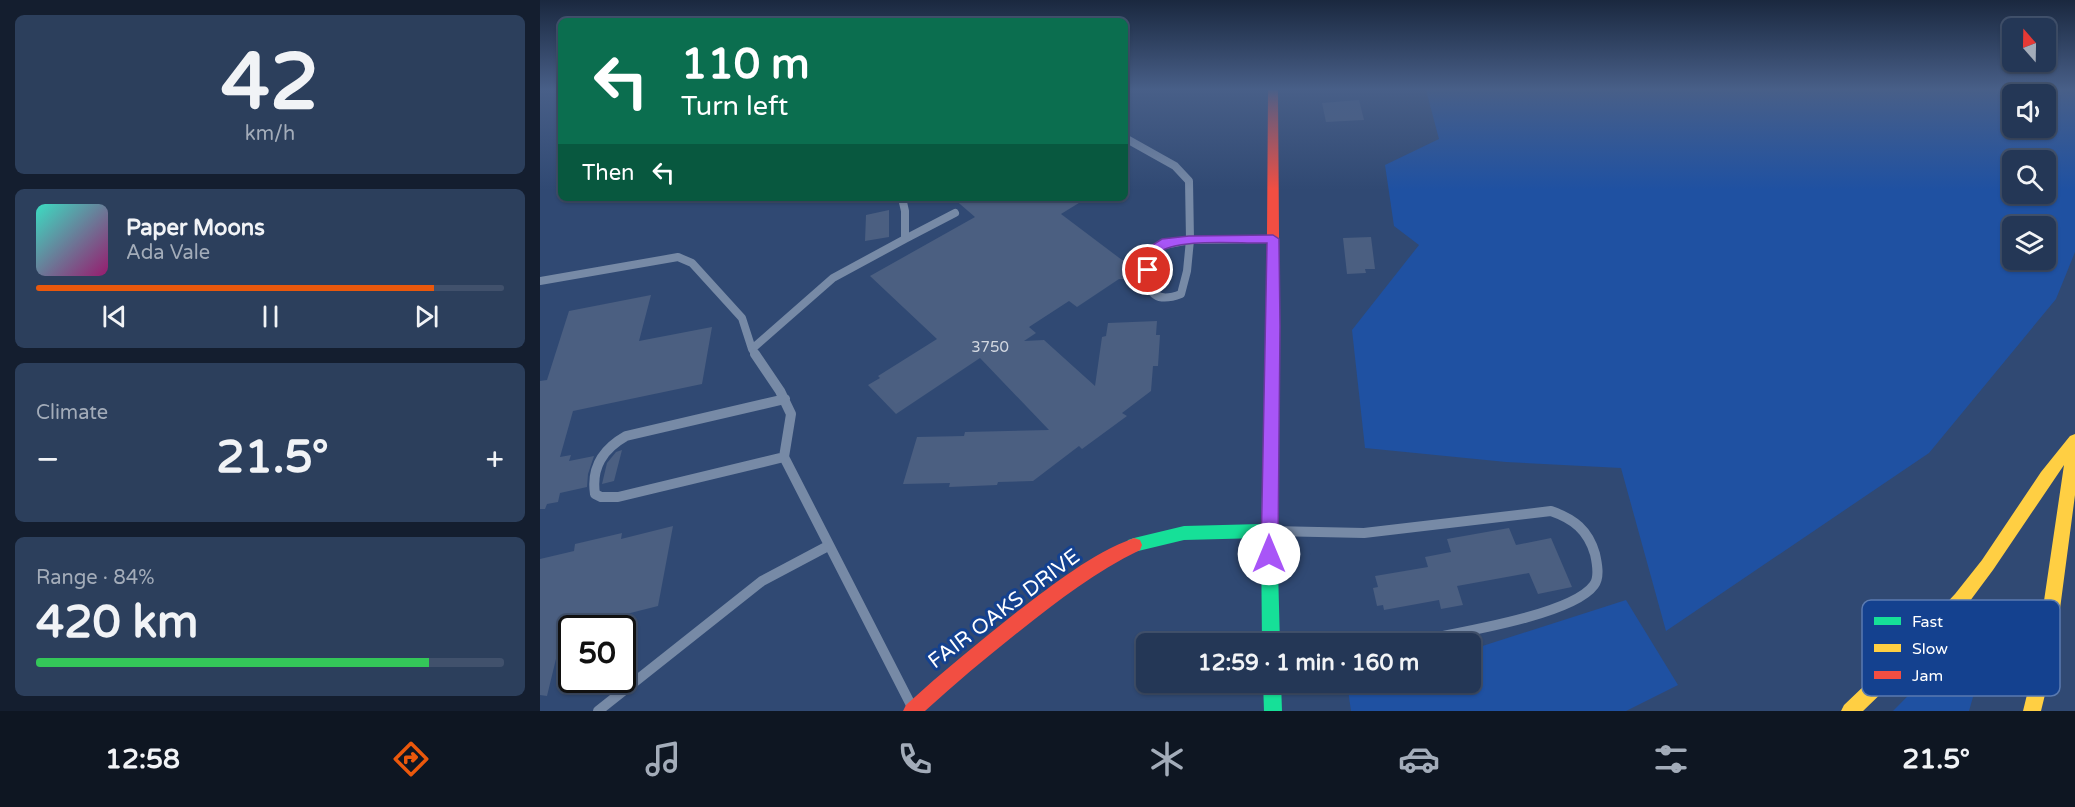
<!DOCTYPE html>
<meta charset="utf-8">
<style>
body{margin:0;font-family:"Varela Round",sans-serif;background:#2c3f5c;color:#f1f3f6;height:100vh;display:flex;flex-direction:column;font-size:22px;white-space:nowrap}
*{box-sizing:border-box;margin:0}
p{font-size:20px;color:#a3acb9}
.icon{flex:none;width:33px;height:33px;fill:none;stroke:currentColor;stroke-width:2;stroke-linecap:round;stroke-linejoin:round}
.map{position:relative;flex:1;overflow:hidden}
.panel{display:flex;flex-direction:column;gap:15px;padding:15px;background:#141e2f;width:540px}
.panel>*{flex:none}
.top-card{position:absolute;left:18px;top:18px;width:570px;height:183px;border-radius:9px;box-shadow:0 2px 4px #0004,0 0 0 2px #41516c;background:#0b6e4f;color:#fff;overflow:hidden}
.needle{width:39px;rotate:340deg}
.controls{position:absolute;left:1462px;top:18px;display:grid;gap:12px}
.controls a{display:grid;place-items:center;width:54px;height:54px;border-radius:9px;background:#243756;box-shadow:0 2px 4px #0004,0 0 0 2px #41516c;font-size:30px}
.speed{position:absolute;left:18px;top:615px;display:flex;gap:12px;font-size:30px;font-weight:700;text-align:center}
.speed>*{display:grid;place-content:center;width:78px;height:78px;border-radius:50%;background:#243756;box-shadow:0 2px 4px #0004,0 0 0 2px #41516c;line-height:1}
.speed .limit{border:3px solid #111;border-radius:9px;background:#fff;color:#111}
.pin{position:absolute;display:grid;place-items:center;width:51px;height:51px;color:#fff;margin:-26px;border:3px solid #fff;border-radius:50%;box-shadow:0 2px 6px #0007}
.me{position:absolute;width:66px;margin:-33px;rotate:0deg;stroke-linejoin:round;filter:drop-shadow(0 0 4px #0008)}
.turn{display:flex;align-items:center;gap:21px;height:126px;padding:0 24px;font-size:27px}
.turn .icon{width:78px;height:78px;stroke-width:2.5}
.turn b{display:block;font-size:42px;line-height:51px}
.then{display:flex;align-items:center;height:57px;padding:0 24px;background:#0003;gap:12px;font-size:22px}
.big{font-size:45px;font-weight:800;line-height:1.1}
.panel .widget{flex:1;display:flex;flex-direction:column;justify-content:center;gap:9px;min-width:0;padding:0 21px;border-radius:9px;background:#2c3f5c}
.panel .dial{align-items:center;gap:0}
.dial b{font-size:78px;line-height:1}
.song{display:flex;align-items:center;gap:18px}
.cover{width:72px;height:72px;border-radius:9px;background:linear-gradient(135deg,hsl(170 70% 55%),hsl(320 70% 35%))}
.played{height:6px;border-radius:3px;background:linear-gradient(90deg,#ea580c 85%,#41516c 85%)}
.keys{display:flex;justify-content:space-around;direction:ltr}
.heat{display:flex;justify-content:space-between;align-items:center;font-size:33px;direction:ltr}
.charge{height:9px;border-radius:4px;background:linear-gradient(90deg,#34c759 84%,#41516c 0)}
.trip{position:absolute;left:596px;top:633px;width:345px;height:60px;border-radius:9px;background:#243756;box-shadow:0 2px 4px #0004,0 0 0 2px #41516c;font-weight:800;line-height:60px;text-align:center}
.dock{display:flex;height:96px;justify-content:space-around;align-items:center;background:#0e1622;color:#a3acb9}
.dock .icon{width:42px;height:42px}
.dock .selected{color:#ea580c}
.dock b{font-size:27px;color:#f1f3f6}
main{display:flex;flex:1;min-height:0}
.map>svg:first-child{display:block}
.green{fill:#1f51a2;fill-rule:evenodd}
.building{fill:#4b5f81}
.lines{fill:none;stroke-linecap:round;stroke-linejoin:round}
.lane-far1{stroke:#778aa6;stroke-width:8}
.lane{stroke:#778aa6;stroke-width:10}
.fast{fill:#16e098;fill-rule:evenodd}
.slow{fill:#ffcf43;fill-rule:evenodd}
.jam{fill:#f24e42;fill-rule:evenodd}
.route{fill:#a855f7;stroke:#6d37a1;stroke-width:1.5}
.labels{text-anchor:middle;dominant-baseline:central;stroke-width:6;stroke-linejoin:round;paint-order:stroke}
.number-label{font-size:15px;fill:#d2d7e0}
.near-street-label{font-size:21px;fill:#fff;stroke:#14418f}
.key{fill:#14418f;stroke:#5a7ab1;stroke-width:1.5}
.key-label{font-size:16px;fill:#fff}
</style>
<main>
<section class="panel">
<div class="widget dial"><b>42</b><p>km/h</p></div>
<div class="widget">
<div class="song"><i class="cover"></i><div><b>Paper Moons</b><p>Ada Vale</p></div></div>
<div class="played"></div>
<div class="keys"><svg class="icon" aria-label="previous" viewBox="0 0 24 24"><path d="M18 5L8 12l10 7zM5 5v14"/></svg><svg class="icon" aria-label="pause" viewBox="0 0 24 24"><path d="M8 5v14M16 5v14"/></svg><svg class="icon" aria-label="next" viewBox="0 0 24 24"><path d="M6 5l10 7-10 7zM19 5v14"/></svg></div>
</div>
<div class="widget"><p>Climate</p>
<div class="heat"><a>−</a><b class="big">21.5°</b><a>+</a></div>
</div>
<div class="widget"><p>Range · 84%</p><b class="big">420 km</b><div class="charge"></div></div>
</section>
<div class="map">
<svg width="1535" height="711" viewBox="0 0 1535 711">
<rect width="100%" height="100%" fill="#304973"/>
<path class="green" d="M 886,90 L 1535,90 L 1535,252 L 1516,299 L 1389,453 L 1126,631 L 1081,468 L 966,462 L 825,448 L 812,330 L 879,245 L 854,226 L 845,165 L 899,139 ZM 1473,94 L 1506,94 L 1506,128 L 1473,128 ZM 1473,160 L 1506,160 L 1506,194 L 1473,194 ZM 1473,226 L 1506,226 L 1506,260 L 1473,260 Z
M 1086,600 L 1138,685 L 1086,711 L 811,711 L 808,690 L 830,683 L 930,682 L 930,650 Z
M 1429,634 L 1443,639 L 1443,662 L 1429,711 L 1353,711 Z"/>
<path class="building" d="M 819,100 L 824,120 L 786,122 L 782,103 Z
M 413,198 L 547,198 L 521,214 L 582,260 L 603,260 L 602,279 L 579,279 L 537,307 L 529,301 L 489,327 L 496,333 L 484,341 L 504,340 L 555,386 L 562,337 L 566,336 L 568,323 L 617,321 L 616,335 L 620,335 L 618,366 L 613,366 L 611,391 L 582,413 L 587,416 L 542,449 L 539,446 L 493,481 L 458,482 L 457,485 L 409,487 L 410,483 L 363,484 L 377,437 L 424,436 L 425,432 L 509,430 L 440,358 L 356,414 L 328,385 L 340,378 L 338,376 L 397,339 L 330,276 L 435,217 Z
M 349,210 L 349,237 L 325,241 L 326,215 Z
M 831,237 L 835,269 L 825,269 L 826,273 L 807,274 L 803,238 Z
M 615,259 L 630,259 L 629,278 L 614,278 Z
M 111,295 L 99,341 L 172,327 L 162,384 L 33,411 L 20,457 L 31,455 L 29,461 L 54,456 L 48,474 L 47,487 L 20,493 L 18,502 L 7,504 L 5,509 L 0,509 L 0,381 L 7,380 L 29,311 Z
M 82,450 L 74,481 L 62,484 L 67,463 L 76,452 Z
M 133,526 L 118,606 L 23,630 L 7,696 L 0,695 L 0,559 L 34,551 L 35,544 L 82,533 L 81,539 Z
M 969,528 L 976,545 L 1011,538 L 1032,587 L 998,594 L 989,573 L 917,586 L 923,605 L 901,609 L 899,600 L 844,610 L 843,605 L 837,606 L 833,588 L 838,587 L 835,576 L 888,567 L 885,557 L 911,552 L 907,539 Z"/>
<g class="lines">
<path class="lane-far1" d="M 585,138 L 635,166 L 649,181 L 650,240
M 365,239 L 415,213
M 650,240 L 647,271 L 641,294 C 604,308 605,277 610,252 L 619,246 Z
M 650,240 L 733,239
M 0,281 L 138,257 L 152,263 L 202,318 L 212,349
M 216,355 L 212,349 L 293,278 L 365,239 L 365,211 L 362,198"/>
<path class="lane" d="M 215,354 L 240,391 L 251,414 L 244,457 L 371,705
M 244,457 L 78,497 L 61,497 L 55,494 C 51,467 63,449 86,436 L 245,399
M 732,531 L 824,533 L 1011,511 C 1034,519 1048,530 1055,554 C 1057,563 1060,577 1054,585 C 1031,617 903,635 862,644
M 58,711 L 222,581 L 288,546"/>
<path class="fast" d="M 733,372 L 738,373 L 740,377 L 737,531 L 740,644 L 722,644 L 721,538 L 644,540 L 594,552 L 588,550 L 586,545 L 588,540 L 594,538 L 644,526 L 721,524 L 726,377 L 728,373 Z
M 723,682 L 741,682 L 742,711 L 724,711 Z"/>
<path class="slow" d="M 1535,434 L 1535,495 L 1513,662 L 1501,711 L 1483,711 L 1495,662 L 1524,465 L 1453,570 L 1427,605 L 1381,655 L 1323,711 L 1301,711 L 1304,705 L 1369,643 L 1415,594 L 1442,560 L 1501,472 L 1530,436 Z"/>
<path class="jam" d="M 728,90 L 738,90 L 740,377 L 738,381 L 728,381 L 726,377 Z
M 594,538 L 600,540 L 602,545 L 600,550 C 556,571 519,600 481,630 C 448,656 416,683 385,711 L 363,711 L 366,705 C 402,672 440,641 478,611 C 514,584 551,554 594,538 Z"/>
</g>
<linearGradient id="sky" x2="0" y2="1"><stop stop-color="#1a283f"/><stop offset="0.47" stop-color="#485f88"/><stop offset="1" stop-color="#485f88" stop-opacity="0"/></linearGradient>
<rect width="1535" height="190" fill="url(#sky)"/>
<path class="route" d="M 733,235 L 739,239 L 740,326 L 738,554 L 735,559 L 729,561 L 724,559 L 721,554 L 727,243 C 698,244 638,237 616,254 L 612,273 L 603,273 L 602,270 L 606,249 L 622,239 L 649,236 Z"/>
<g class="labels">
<g class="number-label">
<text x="450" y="347">3750</text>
</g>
<g class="near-street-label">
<text transform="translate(464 609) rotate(-37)">FAIR OAKS DRIVE</text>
</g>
</g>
<rect x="1322" y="600" width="198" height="96" rx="9" class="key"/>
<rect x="1334" y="617" width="27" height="8" fill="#16e098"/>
<rect x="1334" y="644" width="27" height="8" fill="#ffcf43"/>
<rect x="1334" y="671" width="27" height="8" fill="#f24e42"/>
<g class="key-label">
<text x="1372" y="627">Fast</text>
<text x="1372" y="654">Slow</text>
<text x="1372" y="681">Jam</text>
</g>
</svg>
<div class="controls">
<a><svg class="needle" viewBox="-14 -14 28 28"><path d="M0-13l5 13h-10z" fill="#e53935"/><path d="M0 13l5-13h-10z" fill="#a3acb9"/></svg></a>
<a><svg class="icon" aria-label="sound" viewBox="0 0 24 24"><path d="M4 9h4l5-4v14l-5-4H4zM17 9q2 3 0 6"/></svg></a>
<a><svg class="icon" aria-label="search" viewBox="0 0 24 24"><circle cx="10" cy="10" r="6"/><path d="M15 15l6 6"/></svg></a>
<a><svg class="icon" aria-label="layers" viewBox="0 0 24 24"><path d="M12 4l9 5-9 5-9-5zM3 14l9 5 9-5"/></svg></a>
</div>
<div class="speed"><div class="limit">50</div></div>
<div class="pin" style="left:608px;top:270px;background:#d93025"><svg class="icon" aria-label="arrive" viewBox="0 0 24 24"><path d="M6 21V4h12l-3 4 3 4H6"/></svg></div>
<svg class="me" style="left:729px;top:554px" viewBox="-20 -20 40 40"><circle r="19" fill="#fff"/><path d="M0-13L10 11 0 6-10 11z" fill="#a855f7"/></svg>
<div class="trip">12:59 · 1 min · 160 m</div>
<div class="top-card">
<div class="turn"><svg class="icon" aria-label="left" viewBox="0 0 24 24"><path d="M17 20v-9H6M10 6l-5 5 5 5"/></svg><div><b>110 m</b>Turn left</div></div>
<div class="then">Then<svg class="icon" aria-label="left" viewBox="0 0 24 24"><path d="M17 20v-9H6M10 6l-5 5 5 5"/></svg></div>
</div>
</div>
</main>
<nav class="dock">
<b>12:58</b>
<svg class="icon selected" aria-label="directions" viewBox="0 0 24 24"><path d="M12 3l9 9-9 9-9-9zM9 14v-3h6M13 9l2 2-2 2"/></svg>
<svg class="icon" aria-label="music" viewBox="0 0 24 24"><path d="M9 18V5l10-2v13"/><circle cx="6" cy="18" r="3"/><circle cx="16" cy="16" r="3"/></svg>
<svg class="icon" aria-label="phone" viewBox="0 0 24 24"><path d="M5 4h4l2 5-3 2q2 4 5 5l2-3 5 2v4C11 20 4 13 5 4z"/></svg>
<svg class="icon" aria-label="climate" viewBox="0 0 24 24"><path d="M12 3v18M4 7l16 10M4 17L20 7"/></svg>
<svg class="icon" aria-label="car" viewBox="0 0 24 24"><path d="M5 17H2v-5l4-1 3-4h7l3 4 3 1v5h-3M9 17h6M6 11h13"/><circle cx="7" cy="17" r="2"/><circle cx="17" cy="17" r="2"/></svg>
<svg class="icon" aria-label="filters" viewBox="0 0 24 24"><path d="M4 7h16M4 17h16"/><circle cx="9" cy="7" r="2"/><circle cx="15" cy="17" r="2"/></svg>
<b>21.5°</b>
</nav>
